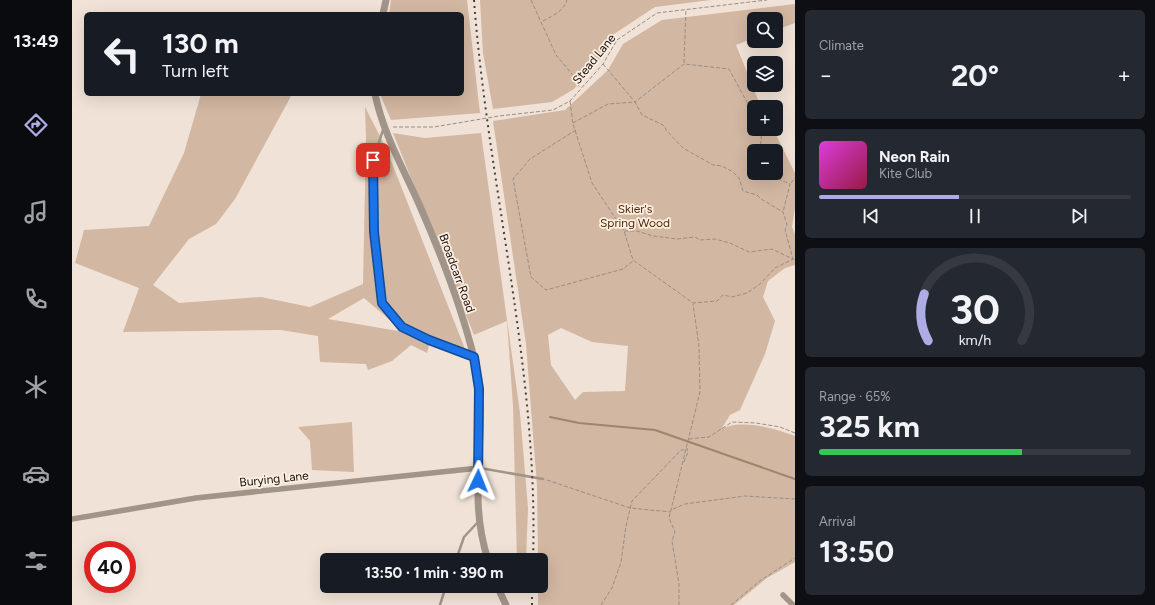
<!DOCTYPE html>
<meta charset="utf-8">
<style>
body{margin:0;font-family:Figtree,sans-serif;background:#242831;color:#f1f3f6;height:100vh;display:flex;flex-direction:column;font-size:15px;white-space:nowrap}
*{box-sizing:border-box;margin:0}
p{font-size:13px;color:#9ea1a6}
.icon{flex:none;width:22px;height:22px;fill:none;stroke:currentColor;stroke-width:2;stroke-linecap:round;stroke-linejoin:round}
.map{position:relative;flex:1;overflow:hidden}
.panel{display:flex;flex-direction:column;gap:10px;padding:10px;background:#0d0f14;width:360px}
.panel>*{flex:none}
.top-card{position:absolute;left:12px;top:12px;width:380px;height:84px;border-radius:6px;box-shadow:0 4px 16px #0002;background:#171b24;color:#f1f3f6;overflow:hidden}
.controls{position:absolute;left:675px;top:12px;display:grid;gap:8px}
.controls a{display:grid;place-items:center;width:36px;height:36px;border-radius:6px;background:#171b24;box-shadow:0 4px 16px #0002;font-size:20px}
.speed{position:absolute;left:12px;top:541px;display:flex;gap:8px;font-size:20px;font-weight:700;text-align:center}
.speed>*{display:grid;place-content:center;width:52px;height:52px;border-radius:50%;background:#171b24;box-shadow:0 4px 16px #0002;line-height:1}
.speed .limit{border:6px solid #d22;background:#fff;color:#111}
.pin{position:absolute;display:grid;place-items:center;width:34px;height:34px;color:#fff;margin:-17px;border-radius:8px;box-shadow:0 2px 6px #0006}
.me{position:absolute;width:44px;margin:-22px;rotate:2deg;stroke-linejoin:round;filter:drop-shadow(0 0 3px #0008)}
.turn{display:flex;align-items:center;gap:14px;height:84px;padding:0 12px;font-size:18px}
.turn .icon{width:52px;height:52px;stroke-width:2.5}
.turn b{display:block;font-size:28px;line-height:34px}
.big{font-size:30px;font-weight:700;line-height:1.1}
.panel .widget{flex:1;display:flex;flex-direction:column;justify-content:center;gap:6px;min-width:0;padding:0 14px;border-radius:6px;background:#242831}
.panel .dial{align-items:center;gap:0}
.dial svg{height:104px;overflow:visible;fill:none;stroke:#363941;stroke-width:7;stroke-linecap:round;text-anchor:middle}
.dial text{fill:#f1f3f6;stroke:none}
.song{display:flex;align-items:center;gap:12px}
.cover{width:48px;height:48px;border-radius:6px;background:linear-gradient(135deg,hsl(300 70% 55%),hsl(340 70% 35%))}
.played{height:4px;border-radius:2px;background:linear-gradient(90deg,#aeace4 45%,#363941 45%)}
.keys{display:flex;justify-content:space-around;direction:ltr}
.heat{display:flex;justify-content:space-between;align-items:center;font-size:22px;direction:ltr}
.charge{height:6px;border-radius:3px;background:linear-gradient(90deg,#34c759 65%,#363941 0)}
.trip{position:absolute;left:248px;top:553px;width:228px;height:40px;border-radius:6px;background:#171b24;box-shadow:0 4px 16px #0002;font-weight:700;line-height:40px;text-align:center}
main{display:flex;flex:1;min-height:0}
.dock{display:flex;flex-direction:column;width:72px;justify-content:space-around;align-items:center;background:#090b0e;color:#9ea1a6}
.dock .icon{width:28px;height:28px}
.dock .active{color:#aeace4}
.dock b{font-size:18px;color:#f1f3f6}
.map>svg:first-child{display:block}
.green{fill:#d2b7a2;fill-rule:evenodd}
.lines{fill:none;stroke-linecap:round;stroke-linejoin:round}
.stream{stroke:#a0846d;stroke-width:2}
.path{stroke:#988e85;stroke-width:1;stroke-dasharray:4 2;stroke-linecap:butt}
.service{stroke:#a19489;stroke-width:2.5}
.minor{stroke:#a19489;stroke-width:5.5}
.tertiary{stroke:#a19489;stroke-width:7}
.rail{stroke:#46403a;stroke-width:2;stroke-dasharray:2 4;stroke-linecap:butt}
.route-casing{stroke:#114b97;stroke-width:10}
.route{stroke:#1a73e8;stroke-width:7}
.labels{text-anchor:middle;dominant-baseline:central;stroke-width:3.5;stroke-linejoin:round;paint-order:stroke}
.street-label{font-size:12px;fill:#130f0b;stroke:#feefe3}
.park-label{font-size:12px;fill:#502900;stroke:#feefe3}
</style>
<main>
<nav class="dock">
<b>13:49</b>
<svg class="icon active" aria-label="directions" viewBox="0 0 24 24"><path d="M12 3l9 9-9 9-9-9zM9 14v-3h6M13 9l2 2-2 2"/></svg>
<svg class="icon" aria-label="music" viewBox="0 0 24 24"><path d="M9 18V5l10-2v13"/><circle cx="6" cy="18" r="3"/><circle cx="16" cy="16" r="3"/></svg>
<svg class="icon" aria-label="phone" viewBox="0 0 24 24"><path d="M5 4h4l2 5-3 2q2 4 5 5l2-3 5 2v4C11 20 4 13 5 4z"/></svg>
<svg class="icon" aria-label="climate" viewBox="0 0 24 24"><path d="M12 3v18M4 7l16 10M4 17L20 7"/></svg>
<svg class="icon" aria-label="car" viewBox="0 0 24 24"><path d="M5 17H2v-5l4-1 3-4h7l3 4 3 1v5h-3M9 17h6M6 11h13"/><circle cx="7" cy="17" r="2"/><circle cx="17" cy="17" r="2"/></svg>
<svg class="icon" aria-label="filters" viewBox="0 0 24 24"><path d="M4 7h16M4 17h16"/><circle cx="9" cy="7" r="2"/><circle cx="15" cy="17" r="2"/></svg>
</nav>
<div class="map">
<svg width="723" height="605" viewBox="0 0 723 605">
<rect width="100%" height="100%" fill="#f0e2d6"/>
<path class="green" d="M 319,0 L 395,0 L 408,113 L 319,120 L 308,94 L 390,94 L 390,14 L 317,14 Z
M 408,0 L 639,0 L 583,7 L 542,34 L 527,60 L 502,89 L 480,102 L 421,109 L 411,53 Z
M 723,4 L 723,23 L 704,30 L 704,19 L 682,19 L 682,38 L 664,45 L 689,107 L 682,107 L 682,129 L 701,129 L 723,173 L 723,208 L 720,227 L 723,234 L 723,265 L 713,268 L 696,281 L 691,297 L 703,321 L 693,354 L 668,410 L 658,415 L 650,428 C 654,427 658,426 662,425 C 683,423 704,429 723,436 L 723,562 L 695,578 L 662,605 L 466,605 L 466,586 L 469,586 L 469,560 L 466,560 L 465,486 L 454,344 L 421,121 L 493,110 L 536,70 L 551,44 L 590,20 ZM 682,151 L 704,151 L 704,173 L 682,173 ZM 489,328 L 520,342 L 556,346 L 553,391 L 511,392 L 503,400 L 479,365 L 476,335 Z
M 129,94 L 219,94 L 218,98 L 163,199 L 144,224 L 117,239 L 81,285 L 107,303 L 189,297 L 238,307 L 291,284 L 294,139 L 293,107 L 314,148 L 393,349 L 393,357 L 358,342 L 355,353 L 339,345 L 320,361 L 296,370 L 294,364 L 248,362 L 246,336 L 209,330 L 51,332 L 67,288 L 3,263 L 12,230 L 77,226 L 112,153 ZM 292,298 L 332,332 L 256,319 Z
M 321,133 L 353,138 L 409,133 L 448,413 L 456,508 L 454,560 L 445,560 L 441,406 L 435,321 L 402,335 Z
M 280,422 L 282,472 L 240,470 L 238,441 L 226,427 Z"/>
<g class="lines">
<path class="stream" d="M 478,417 L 507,423 L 583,430 L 723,479"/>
<path class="path" d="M 459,0 L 484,55 L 500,74 L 508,88
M 471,21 C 480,16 492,11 495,0
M 612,63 L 614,9
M 531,64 L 563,102 L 612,64 L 657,69 L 682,115
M 498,101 L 501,124 L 520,183 L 552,231 L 561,260 L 621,303 L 645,301 L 651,295 L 660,297 L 675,293 L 688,284 L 703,268 L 721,259 L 700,249 L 677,252 L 658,243 L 643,239 L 628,240 L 623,237 L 605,239 L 581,236 L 565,231 L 552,231
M 501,123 L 536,104 L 563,102 L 570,115 L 591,125 L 595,131 L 611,148 L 641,165 L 650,166 L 661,172 L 667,178 L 671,191 L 685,195 L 689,199 L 711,212 L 715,225 L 713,230 L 721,259 L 723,260
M 321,127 L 362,127 L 427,116 L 481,110 L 498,101 L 531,64 L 545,40 L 585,13 L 695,0
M 504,130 L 458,159 L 441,179 L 459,277 L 474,290 L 551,269 L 561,261
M 688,151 L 690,129
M 696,173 L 697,175 L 718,184 L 711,212
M 719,183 L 723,178
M 617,439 L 637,437 L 660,422 L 684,423 L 708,427 L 723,433
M 612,462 L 616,452 L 615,448
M 475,480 L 558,508 L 599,512
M 601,509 L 613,504 L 673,496 L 723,499
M 529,605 L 540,588 L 549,562 L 554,526 L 560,501 L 609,450 L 613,450
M 607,605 L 607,584 L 600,541 L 603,532 L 597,518 L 628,392 L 627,346 L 621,304
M 659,605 L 689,580 L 723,558"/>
<path class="service" d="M 311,130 L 301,160 L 302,232 L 310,303 L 330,327 L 357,340 L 401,357
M 408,468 L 471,479
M 384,560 L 392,537 L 406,522
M 368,605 L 374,586"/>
<path class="minor" d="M 0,519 L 124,498 L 407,468
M 711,595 L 721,605"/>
<path class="tertiary" d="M 311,14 L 314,0
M 303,94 C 311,133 331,168 347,204 C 369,254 389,305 402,358 C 414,402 405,449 406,494 C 406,517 409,538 416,560
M 425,586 L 434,605"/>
<path class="rail" d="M 402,0 C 416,187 467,371 461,560
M 460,605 L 460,586"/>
</g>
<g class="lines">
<g class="route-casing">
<path id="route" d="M 301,160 L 302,232 L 310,303 L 330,327 L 357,340 L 402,357 L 407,389 L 406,481"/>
</g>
<use href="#route" class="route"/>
</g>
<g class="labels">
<g class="street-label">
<text transform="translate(522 59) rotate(-51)">Stead Lane</text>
<text transform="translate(385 273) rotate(70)">Broadcarr Road</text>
<text transform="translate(202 479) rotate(-6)">Burying Lane</text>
</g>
<g class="park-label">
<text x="563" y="209">Skier's<tspan x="563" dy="14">Spring Wood</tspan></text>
</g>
</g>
</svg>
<div class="controls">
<a><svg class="icon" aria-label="search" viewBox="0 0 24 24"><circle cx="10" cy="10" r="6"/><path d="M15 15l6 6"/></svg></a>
<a><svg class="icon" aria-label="layers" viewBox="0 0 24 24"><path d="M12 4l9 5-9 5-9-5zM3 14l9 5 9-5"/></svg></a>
<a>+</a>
<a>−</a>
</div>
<div class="speed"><div class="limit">40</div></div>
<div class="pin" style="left:301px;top:160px;background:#d93025"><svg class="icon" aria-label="arrive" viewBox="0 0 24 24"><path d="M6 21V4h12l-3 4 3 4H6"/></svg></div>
<svg class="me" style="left:406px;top:481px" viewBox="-20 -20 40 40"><path d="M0-17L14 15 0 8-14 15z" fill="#1a73e8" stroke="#fff" stroke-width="4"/></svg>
<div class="trip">13:50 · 1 min · 390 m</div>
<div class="top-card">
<div class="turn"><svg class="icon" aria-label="left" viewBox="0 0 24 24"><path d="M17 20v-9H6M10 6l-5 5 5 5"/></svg><div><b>130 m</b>Turn left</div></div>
</div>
</div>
<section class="panel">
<div class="widget"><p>Climate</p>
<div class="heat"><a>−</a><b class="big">20°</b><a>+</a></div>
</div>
<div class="widget">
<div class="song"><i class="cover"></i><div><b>Neon Rain</b><p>Kite Club</p></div></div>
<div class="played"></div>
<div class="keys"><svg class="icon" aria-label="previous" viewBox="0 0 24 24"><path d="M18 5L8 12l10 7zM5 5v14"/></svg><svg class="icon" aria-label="pause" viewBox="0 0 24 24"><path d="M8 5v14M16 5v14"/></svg><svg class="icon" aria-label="next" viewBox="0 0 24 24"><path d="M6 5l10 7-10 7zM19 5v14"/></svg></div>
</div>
<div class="widget dial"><svg viewBox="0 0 100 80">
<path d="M14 69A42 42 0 1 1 86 69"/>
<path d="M14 69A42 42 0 0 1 11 33" stroke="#aeace4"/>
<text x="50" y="56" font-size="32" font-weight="700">30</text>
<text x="50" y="72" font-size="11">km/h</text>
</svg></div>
<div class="widget"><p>Range · 65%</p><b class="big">325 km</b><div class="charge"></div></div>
<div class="widget"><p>Arrival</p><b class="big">13:50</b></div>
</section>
</main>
